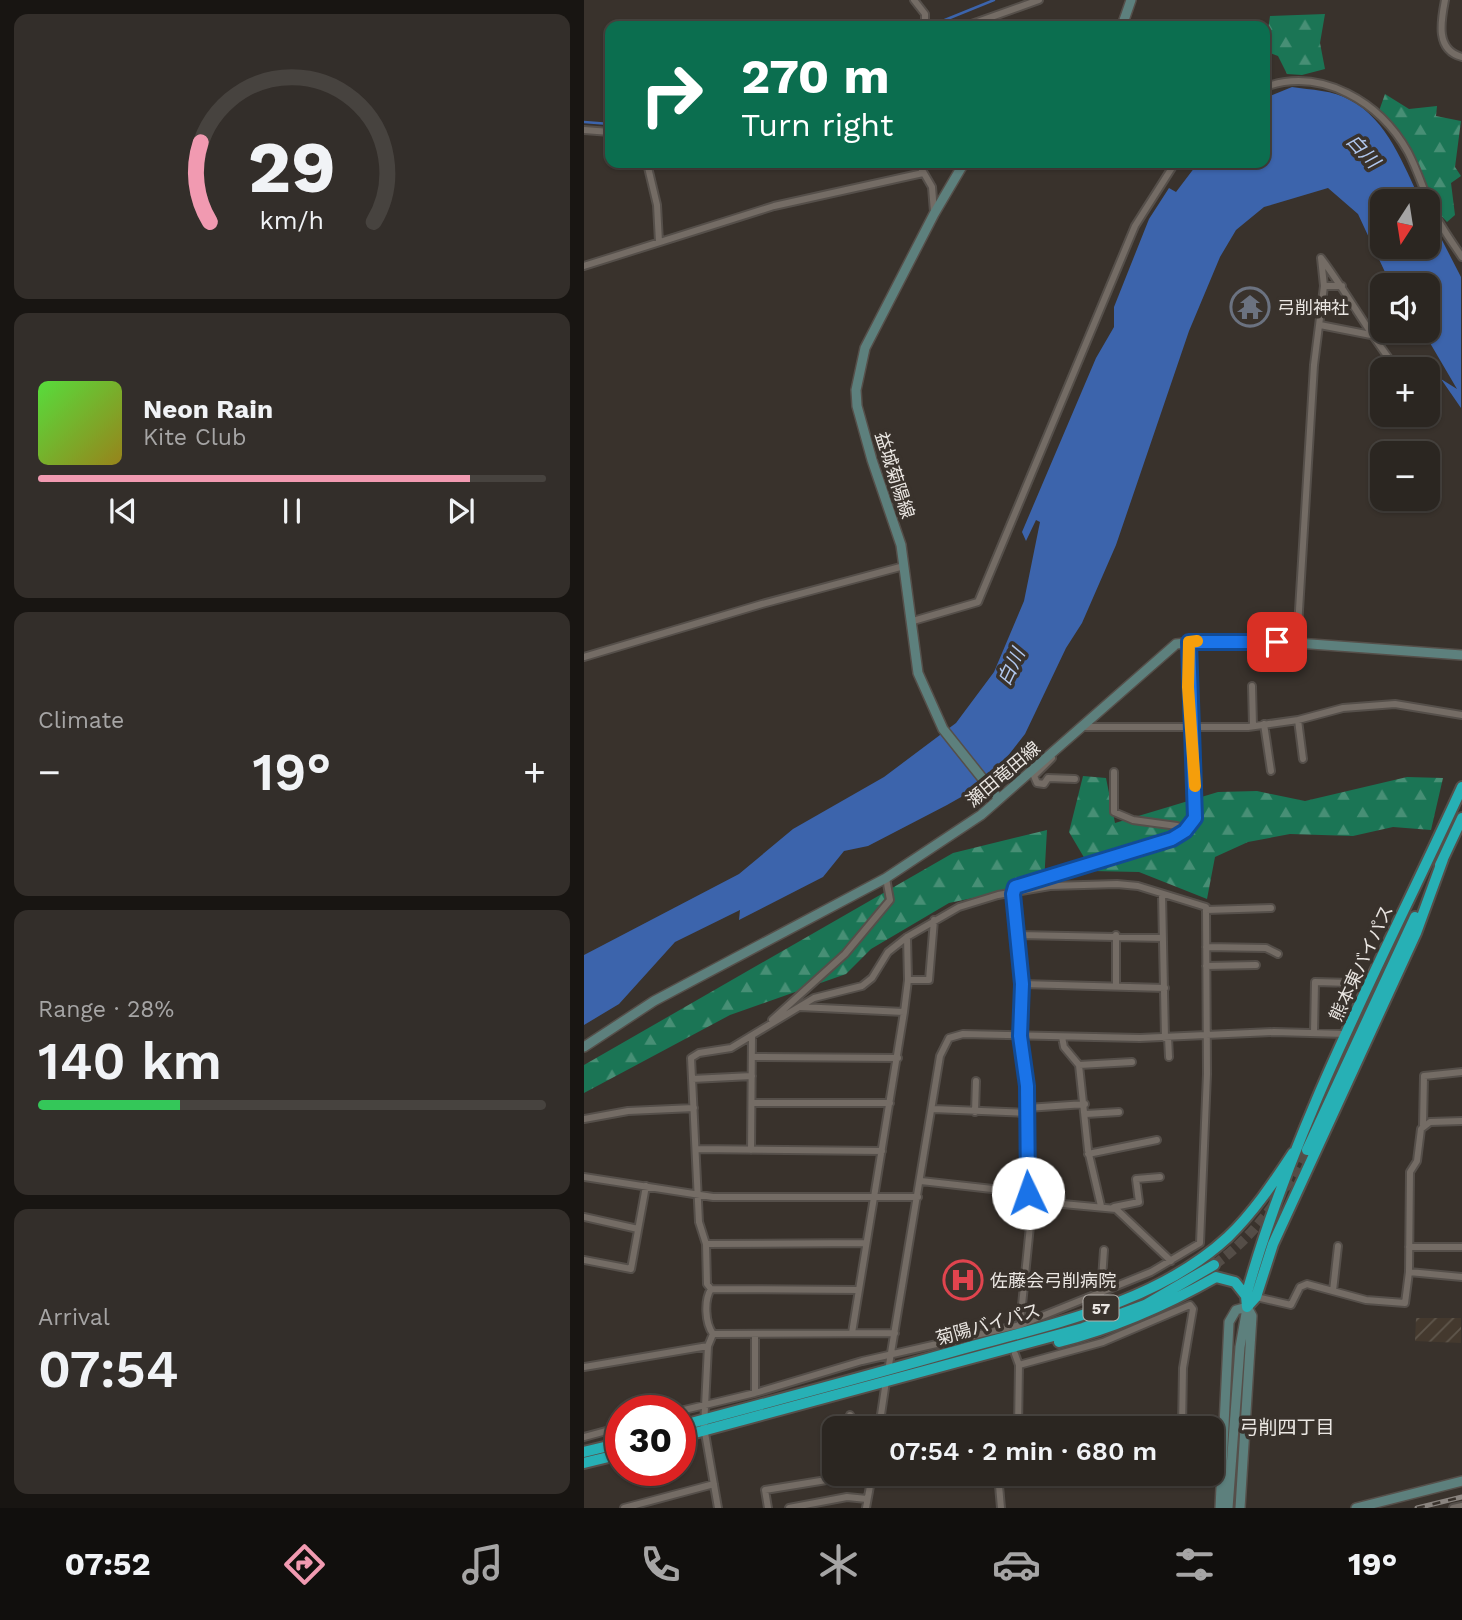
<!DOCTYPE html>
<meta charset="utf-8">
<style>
body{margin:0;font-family:"Work Sans","Noto Sans JP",sans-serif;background:#332e2a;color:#f1f3f6;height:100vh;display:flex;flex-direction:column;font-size:26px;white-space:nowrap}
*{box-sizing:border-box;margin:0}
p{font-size:23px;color:#a6a5a5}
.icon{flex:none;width:38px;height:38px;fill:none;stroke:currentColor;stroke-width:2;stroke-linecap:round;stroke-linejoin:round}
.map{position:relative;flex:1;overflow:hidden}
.sheet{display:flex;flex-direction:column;gap:14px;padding:14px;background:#181512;width:584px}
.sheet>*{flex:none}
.top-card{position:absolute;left:21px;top:21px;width:665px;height:147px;border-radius:14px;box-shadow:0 2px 5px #0004,0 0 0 2px #47433f;background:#0b6e4f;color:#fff;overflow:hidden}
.needle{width:46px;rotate:192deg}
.buttons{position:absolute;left:786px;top:189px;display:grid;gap:14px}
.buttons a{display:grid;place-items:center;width:70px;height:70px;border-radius:14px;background:#2b2621;box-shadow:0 2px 5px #0004,0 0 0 2px #47433f;font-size:35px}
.speed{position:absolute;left:21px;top:1395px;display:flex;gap:14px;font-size:35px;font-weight:700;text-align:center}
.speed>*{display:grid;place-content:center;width:91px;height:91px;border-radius:50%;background:#2b2621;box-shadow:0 2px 5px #0004,0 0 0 2px #47433f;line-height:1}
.speed .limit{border:10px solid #d22;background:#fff;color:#111}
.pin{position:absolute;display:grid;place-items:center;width:60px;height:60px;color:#fff;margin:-30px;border-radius:14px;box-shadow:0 4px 10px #0006}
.me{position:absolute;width:77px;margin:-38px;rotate:357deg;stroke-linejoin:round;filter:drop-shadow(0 0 5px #0008)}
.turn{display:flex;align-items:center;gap:24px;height:147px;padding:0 21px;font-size:32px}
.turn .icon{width:91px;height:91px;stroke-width:2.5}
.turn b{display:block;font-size:49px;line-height:60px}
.big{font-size:52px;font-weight:600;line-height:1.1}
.sheet .tile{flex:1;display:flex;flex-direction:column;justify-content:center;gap:10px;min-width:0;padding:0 24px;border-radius:14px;background:#332e2a}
.sheet .dial{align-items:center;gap:0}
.dial svg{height:182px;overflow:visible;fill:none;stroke:#47433f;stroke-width:7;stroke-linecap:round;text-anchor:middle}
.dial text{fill:#f1f3f6;stroke:none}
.song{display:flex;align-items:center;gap:21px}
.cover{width:84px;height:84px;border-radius:10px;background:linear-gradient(135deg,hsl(110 70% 55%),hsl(50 70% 35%))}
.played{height:7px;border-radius:4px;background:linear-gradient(90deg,#f19ab1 85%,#47433f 85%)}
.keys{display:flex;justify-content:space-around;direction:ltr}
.heat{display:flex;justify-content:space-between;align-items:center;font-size:38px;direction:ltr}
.charge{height:10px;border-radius:5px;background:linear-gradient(90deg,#34c759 28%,#47433f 0)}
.trip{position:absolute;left:238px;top:1416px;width:402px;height:70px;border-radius:14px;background:#2b2621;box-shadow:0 2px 5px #0004,0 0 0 2px #47433f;font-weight:600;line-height:70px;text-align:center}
.tab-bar{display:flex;height:112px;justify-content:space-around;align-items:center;background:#110f0d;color:#a6a5a5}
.tab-bar .icon{width:49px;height:49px}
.tab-bar .active{color:#f19ab1}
.tab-bar b{font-size:32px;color:#f1f3f6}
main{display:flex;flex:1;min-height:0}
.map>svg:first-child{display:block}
.industrial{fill:url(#industrial-furrows)}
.forest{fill:url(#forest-firs)}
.water{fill:#3c64ac}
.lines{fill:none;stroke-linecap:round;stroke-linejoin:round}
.stream{stroke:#3c64ac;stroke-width:2.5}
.highway-tunnel{stroke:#544d47;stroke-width:10;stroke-dasharray:10 5;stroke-linecap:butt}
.street-casing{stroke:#554f4a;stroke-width:10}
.secondary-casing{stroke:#554f4a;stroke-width:12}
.highway-casing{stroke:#554f4a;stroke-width:14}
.street{stroke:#746c65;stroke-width:6}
.secondary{stroke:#5d807d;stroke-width:9}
.highway{stroke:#27b0b5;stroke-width:10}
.rail-casing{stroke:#8a847f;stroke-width:5}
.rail{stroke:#39322c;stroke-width:2.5;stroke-dasharray:8;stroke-linecap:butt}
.route-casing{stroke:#114b97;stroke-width:18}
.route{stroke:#1a73e8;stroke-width:12}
.slow{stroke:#f59e0b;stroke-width:12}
.labels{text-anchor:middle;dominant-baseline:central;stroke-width:7;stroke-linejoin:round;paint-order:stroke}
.shield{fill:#39322c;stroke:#b5b0ab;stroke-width:2}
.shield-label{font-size:16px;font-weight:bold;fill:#eae6e2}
.poi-label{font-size:18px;fill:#eae6e2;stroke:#39322c;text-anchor:start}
.street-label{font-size:18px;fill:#eae6e2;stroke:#39322c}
.water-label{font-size:19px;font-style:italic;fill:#b1c8ef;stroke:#39322c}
.neighbourhood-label{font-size:19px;fill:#eae6e2;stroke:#39322c}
</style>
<main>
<section class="sheet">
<div class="tile dial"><svg viewBox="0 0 100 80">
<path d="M14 69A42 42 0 1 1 86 69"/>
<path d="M14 69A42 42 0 0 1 10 34" stroke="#f19ab1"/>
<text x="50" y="56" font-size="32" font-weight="700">29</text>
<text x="50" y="72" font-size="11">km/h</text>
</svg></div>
<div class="tile">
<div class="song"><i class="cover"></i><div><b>Neon Rain</b><p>Kite Club</p></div></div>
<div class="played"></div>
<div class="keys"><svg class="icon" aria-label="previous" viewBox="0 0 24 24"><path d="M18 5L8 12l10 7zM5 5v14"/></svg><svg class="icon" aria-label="pause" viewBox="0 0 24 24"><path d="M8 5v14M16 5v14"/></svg><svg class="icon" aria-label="next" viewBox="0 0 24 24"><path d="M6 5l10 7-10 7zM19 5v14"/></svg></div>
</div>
<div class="tile"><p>Climate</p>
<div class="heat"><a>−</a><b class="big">19°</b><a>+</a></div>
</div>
<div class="tile"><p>Range · 28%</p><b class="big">140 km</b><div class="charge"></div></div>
<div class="tile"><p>Arrival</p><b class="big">07:54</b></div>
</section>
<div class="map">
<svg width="878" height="1508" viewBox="0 0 878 1508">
<defs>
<pattern id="industrial-furrows" width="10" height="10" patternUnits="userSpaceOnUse" patternTransform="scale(1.75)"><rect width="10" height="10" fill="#44392e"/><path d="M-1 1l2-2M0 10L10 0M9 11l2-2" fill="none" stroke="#5f564c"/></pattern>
<pattern id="forest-firs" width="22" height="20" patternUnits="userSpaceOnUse" patternTransform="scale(1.75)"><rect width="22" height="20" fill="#1b7555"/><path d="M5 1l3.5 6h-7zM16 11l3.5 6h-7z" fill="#478f75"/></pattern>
</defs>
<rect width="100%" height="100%" fill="#39322c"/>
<path class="industrial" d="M 832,1318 L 877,1318 L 877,1343 L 831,1341 Z"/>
<path class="forest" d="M 741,14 L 736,43 L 741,69 L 718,75 L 703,74 L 694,56 L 681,51 L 686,16 Z
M 801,94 L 825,109 L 853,106 L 852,116 L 877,121 L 871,167 L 877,176 L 867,183 L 871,215 L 863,222 L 851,209 L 823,144 L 795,111 Z
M 499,776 L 522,778 L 531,823 L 634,792 L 673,791 L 721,801 L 823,777 L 859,778 L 847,830 L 809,827 L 769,836 L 706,834 L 664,842 L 631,857 L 623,899 L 555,872 L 508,871 L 485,832 Z
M 463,830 L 460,883 L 365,903 L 287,949 L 262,974 L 146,1015 L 0,1093 L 0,1065 L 369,853 Z"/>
<path class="water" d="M 708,87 C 727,90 749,90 766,100 C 804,120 819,165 837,201 L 798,201 L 798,247 L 844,247 L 844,213 L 877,277 L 877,408 L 857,379 L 873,389 L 839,331 L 844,331 L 844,285 L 807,285 L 774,214 L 744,188 L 680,207 L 652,230 L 636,257 L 605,331 L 532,545 L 498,623 L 482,648 L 441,734 L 412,771 L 393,788 L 363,805 L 284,846 L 260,851 L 239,877 L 155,920 L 156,910 L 91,942 L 35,1004 L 0,1025 L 0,955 L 155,874 L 209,829 L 300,777 L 372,723 L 410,672 L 440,601 L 456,522 L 452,520 L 442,541 L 438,532 L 512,358 L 530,327 L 530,307 L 565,219 L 585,188 L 592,192 L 614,163 L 681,163 L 681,98 Z"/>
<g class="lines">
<path class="stream" d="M 346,26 L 410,0
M 0,122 L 26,124"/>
<path class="highway-tunnel" d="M 630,1265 C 671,1236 700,1194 723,1150"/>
<g class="street-casing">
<path id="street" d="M 330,0 L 341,14 L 341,26
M 861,0 C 857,21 851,50 878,57
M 382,26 L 455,0
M 681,87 C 738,67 796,102 824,152 C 834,171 840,192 849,211 C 857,227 868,242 878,257
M 0,130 L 26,132
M 63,163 L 73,205 L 75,242
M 334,163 L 348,187 L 350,212
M 0,266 L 190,206 L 339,173
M 758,286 L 740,286 L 737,258 C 764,294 785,334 813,369
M 736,325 L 787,335
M 329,621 L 394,602 L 551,226 L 591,163
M 713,643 L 730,365 L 740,286
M 0,657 L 178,604 L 320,566
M 668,686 L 669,726
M 714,720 L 719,759
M 680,724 L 687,771
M 498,727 L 664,727 L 714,720 L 759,708 L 811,704 L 878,715
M 468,758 L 450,776 L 453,783 L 460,784 L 464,778 L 491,779
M 530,772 L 530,812 L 549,820 L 593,826 L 597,833
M 578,894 L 581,1038
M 622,910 L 687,908
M 435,935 L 579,938
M 622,947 L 682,948 L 694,954
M 622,966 L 672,965
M 324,980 L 345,980 L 350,920
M 438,984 L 581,988
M 532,986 L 532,935
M 216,1007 L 320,1012
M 188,1020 L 261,954 L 306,900 L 302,878
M 730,1033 L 731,982 L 767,983
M 478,1037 L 480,1047 L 495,1065 L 504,1150 L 517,1206
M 584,1037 L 585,1057
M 168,1057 L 314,1058
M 495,1065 L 548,1062
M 108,1079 L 168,1076
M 168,1103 L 306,1103
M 443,1108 L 501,1104
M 349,1109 L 443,1113
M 391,1112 L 392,1081
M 502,1114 L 535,1112
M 0,1119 L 44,1111 L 110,1108
M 839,1125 L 840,1076 L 878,1072
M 112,1149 L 298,1151
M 167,1150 L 168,1036
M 504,1154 L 573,1140
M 0,1177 L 129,1197 L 334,1197
M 337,1181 L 444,1193
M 447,1201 L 532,1209 L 587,1261
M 530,1207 L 555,1202 L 552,1179 L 576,1177
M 0,1217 L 54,1229
M 122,1244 L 282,1243
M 825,1247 L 878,1247
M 0,1260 L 47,1269 L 62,1186
M 825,1272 L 878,1277
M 127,1289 L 275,1290
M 749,1291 L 754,1246
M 517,1294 L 520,1250
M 672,1297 L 707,1305 L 716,1287 L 723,1284 L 782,1300 L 821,1303 L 825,1272 L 826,1172 L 833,1161 L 837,1129 L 846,1122 L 878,1121
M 436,1325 L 448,1206 L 442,1171 L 443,1086 L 436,1036 L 438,984 L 429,894 L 431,887 L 588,839 L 601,831 L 611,818 L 605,642
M 268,1333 L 320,1012 L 324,980 L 323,937
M 129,1334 L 311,1333
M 171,1334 L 171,1393
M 431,1354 L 435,1365 L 434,1428
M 435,1365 L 519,1342 L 606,1305 L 609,1309 L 599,1368 L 598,1428
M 0,1367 L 124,1346
M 304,1371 L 356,1056 L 365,1038 L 379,1034 L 556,1038 L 690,1032 L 762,1034
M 96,1411 L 171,1393 L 278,1361 L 436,1325 L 567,1272 L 616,1243 L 623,1074 L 622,907 L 554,886 L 533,884 L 466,886 L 414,895 L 375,907 L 323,937 L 304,952 L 288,978 L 278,986 L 230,998 L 147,1048 L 115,1053 L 107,1058 L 115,1222 L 122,1244 L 123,1284 L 127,1289 C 120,1300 121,1323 129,1334 L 124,1346 L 120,1427 L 134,1508
M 260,1428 L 266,1415
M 295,1428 L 302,1381
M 0,1437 L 37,1427
M 414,1474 L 417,1508
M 40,1508 L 130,1484
M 184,1508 L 181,1490 L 261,1477 L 288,1477
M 205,1508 L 263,1497 L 283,1499
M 282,1508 L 288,1475
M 869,1508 L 878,1506"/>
</g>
<g class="secondary-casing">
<path id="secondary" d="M 538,26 L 547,0
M 380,163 L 350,214 L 281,348 L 272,390 L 273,406 L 288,460 L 317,545 L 334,673 L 359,729 L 414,798
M 0,1047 L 70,1001 L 302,878 L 397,815 L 592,644 L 631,640 L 713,643 L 878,655
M 636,1508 L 645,1322 L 652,1310 L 663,1307
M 644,1508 L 656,1347 L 663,1308
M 656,1508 L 668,1316 L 663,1307
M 772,1508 L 878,1481"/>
</g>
<g class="highway-casing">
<path id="highway" d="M 856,865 L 878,818
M 723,1150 L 831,917
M 663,1307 L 662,1296 C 712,1118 801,955 878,787
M 663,1307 L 672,1297 L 689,1244 L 832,933 L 859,859
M 475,1342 C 531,1328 581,1306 632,1277 L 651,1282 L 662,1296
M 96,1426 C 190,1401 284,1376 378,1349 C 468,1324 573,1303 644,1237 C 669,1213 690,1182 709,1153
M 96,1437 L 499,1328 L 561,1305 L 630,1265
M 0,1452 L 37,1443
M 0,1463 L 37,1454"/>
</g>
<use href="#street" class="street"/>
<use href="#secondary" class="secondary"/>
<use href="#highway" class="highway"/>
<g class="rail-casing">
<path id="rail" d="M 833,1508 L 878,1497"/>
</g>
<use href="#rail" class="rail"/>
</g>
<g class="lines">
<g class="route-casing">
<path id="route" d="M 444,1193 L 443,1086 L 436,1036 L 438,984 L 429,894 L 431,887 L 588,839 L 601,831 L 611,818 L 605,642 L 693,642"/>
</g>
<use href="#route" class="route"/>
<path class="slow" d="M 611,786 L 604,687 L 605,642 L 613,641"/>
</g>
<defs>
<g id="temple-ring" transform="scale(2.0125)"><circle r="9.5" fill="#39322c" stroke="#6b7280" stroke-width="1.5"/><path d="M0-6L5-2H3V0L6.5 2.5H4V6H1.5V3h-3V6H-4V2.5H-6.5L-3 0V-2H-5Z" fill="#6b7280"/></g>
<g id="hospital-ring" transform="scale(2.0125)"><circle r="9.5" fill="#39322c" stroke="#e0444e" stroke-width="1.5"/><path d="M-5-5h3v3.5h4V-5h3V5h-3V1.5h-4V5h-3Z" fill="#e0444e"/></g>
</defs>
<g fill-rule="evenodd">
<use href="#temple-ring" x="666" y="307"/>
<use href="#hospital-ring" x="379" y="1280"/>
</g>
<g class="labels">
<rect class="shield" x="499.5" y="1295.5" width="35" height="25" rx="5"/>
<g class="shield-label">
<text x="517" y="1308">57</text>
</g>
<g class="poi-label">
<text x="693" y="307">弓削神社</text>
<text x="406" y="1280">佐藤会弓削病院</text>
</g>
<g class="street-label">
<text transform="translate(311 475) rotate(72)">益城菊陽線</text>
<text transform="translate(419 774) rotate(-40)">瀬田竜田線</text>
<text transform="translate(777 963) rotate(-65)">熊本東バイパス</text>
<text transform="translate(404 1324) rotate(-16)">菊陽バイパス</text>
</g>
<g class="water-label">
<text transform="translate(779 151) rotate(47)">白川</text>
<text transform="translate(427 667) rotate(-64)">白川</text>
</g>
<g class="neighbourhood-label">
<text x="703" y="1427">弓削四丁目</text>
</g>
</g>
</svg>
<div class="buttons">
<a><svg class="needle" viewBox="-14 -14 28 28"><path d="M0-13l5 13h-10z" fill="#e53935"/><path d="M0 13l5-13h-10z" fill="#a6a5a5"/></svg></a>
<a><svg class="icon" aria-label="sound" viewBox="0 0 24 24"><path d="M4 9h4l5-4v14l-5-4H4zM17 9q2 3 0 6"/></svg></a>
<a>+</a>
<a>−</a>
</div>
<div class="speed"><div class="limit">30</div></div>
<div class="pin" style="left:693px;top:642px;background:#d93025"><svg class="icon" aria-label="arrive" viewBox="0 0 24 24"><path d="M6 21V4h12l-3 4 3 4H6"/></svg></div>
<svg class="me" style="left:444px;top:1193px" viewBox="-20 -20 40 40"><circle r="19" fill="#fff"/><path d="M0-13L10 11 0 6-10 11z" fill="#1a73e8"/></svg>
<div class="trip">07:54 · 2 min · 680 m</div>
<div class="top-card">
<div class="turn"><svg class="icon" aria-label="right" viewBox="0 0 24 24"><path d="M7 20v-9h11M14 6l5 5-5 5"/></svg><div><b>270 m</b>Turn right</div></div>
</div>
</div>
</main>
<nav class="tab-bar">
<b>07:52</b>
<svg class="icon active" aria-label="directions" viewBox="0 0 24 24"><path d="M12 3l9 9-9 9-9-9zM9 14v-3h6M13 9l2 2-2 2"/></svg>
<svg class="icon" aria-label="music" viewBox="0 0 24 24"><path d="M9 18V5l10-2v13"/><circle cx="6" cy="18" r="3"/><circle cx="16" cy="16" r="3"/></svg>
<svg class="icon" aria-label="phone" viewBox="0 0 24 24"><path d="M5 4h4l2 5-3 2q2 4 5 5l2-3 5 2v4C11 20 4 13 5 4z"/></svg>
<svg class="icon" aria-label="climate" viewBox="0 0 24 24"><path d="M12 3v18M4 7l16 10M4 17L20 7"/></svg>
<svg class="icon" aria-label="car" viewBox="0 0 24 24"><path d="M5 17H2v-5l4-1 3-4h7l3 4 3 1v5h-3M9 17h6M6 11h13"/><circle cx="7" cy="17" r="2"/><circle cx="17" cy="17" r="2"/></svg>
<svg class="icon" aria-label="filters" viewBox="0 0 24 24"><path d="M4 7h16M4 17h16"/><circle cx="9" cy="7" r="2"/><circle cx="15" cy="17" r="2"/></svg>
<b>19°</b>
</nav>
